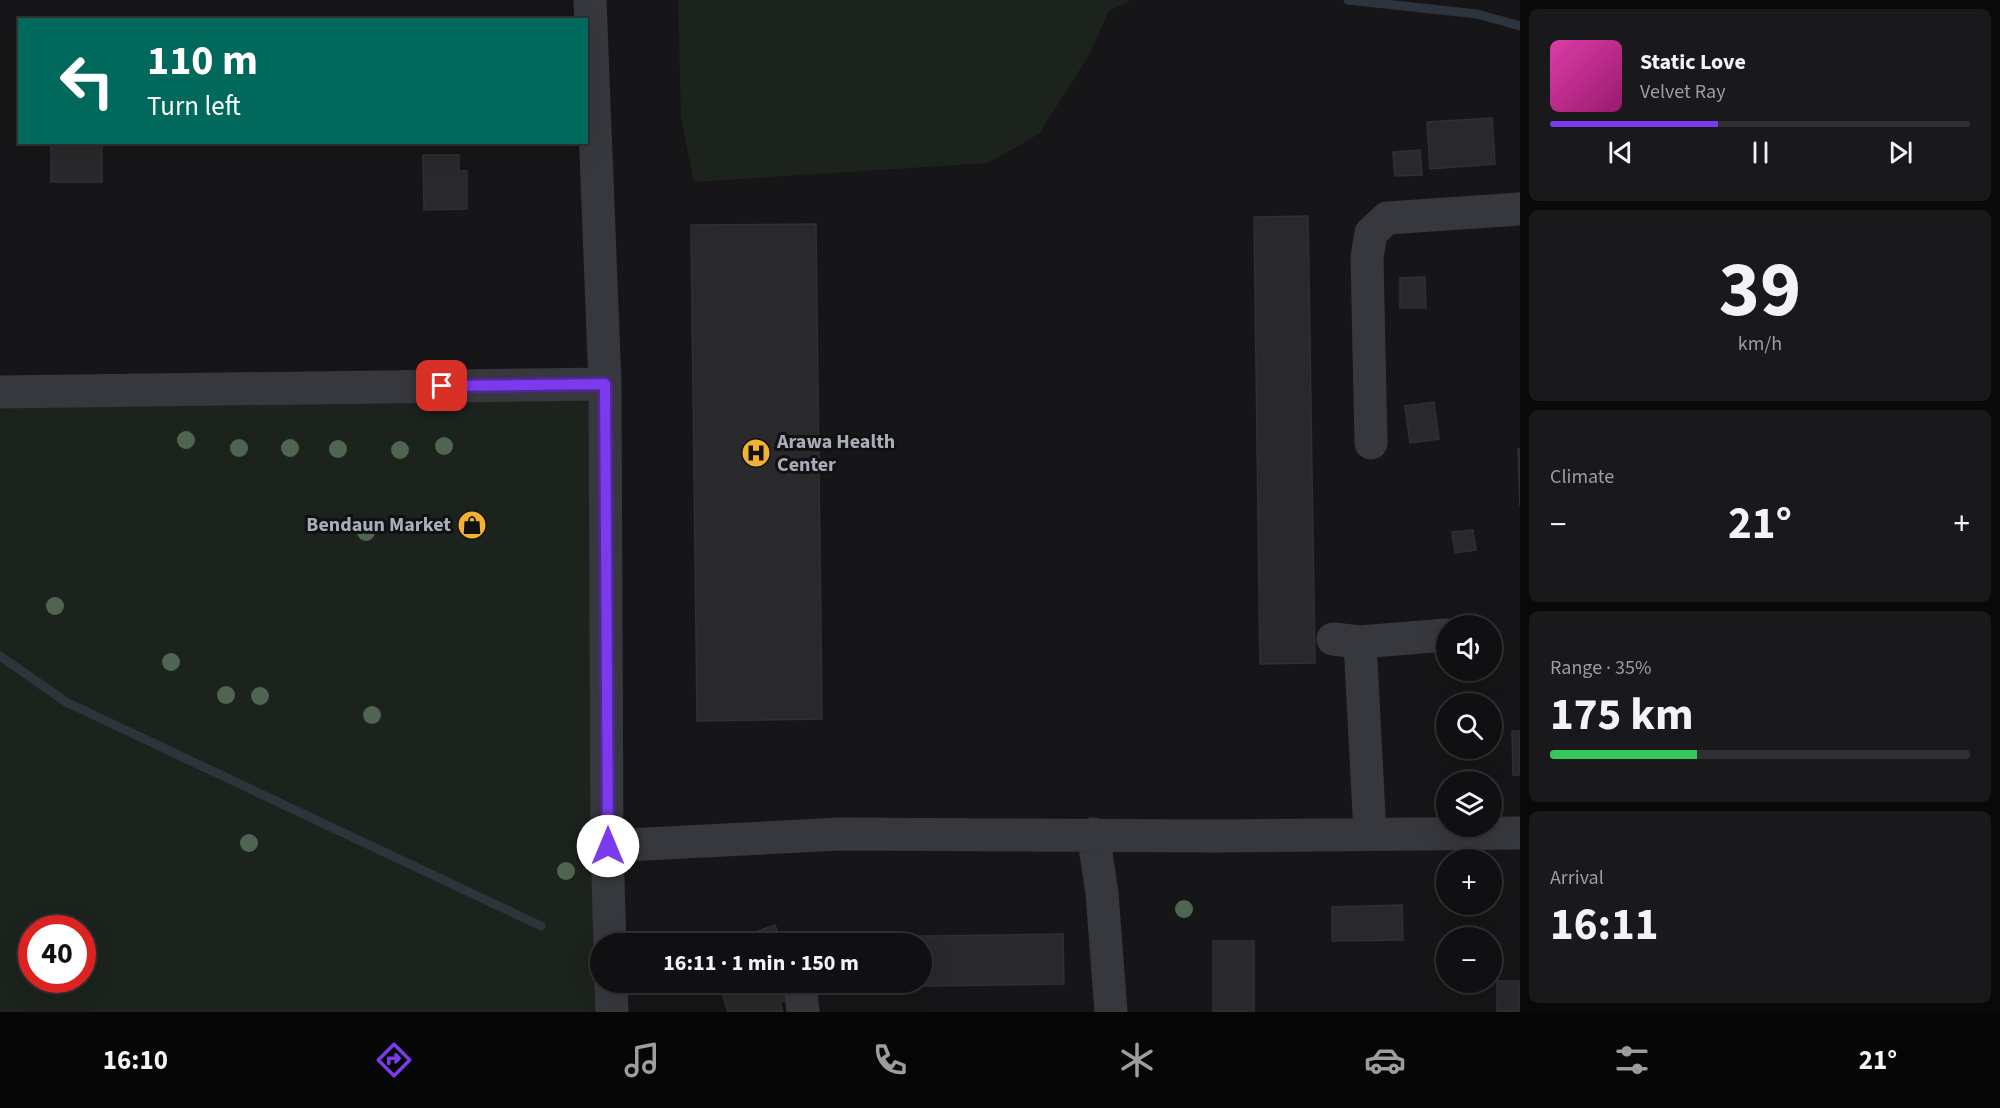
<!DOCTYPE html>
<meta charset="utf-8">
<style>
body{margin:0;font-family:"Source Sans 3",sans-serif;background:#19191b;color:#f1f3f6;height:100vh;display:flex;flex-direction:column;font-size:22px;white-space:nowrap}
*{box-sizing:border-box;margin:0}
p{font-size:20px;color:#9c9d9f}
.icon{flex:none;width:33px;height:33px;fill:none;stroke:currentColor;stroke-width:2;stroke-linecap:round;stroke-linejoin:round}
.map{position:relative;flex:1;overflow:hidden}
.sheet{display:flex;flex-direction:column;gap:9px;padding:9px;background:#09090a;width:480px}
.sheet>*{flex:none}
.banner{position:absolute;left:18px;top:18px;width:570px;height:126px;border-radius:0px;box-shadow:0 6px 24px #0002,0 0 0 2px #303032;background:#00695c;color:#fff;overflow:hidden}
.buttons{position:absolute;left:1436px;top:615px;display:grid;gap:12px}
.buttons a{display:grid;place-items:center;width:66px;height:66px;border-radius:50%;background:#101012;box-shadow:0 6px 24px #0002,0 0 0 2px #303032;font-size:30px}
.speed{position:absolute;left:18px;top:915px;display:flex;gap:12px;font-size:30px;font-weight:700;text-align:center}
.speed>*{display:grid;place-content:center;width:78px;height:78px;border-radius:50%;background:#101012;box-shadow:0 6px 24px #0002,0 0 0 2px #303032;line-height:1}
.speed .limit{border:9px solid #d22;background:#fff;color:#111}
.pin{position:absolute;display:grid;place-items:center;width:51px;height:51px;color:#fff;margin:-26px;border-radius:12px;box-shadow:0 3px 9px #0006}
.me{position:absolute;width:66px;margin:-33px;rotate:0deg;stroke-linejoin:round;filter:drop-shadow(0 0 4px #0008)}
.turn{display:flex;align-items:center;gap:21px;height:126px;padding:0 30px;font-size:27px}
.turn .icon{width:78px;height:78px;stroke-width:2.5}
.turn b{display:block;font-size:42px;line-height:51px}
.big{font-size:45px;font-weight:700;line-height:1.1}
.sheet .tile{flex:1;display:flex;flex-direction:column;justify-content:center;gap:9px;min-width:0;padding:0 21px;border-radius:9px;background:#19191b}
.sheet .dial{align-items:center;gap:0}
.dial b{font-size:78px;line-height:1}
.song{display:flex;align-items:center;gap:18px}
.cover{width:72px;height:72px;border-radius:9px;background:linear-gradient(135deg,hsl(320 70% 55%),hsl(320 70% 35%))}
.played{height:6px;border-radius:3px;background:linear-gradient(90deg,#7c3aed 40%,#303032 40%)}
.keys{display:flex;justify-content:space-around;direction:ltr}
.heat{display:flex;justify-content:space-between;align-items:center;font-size:33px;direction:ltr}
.charge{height:9px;border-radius:4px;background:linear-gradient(90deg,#34c759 35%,#303032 0)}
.trip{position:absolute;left:590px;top:933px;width:342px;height:60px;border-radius:30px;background:#101012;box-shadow:0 6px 24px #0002,0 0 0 2px #303032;font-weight:700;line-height:60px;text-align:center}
.tab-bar{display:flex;height:96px;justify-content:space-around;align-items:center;background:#060607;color:#9c9d9f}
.tab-bar .icon{width:42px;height:42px}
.tab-bar .on{color:#7c3aed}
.tab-bar b{font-size:27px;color:#f1f3f6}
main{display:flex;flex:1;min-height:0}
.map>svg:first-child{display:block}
.green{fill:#1c231d;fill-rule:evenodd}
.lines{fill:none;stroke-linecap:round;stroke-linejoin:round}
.stream{stroke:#2c353c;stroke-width:9}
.building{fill:#29292c;stroke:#303034;stroke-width:1.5}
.minor{stroke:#37383d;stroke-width:33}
.tree{fill:#506452}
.route-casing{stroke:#51269a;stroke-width:15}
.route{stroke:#7c3aed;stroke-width:10}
.labels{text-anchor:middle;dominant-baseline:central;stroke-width:6;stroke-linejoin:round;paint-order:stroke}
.poi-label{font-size:20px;font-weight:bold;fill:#a8adb8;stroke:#111113;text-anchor:start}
</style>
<main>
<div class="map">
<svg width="1520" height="1012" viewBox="0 0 1520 1012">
<rect width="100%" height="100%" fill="#161618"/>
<path class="green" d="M 678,0 L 1131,0 L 1109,11 L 1089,55 L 1039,134 L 988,163 L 694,182 L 681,119 Z
M 605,384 L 600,982 L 612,1012 L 0,1012 L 0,392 ZM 32,928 L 82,928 L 82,980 L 32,980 Z"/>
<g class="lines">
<path class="stream" d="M 1348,0 L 1477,14 L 1520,26
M 0,656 L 66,702 L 541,926"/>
</g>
<path class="building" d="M 1492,118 L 1495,164 L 1430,169 L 1427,122 Z
M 51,142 L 102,142 L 102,182 L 51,182 Z
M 1420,150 L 1422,175 L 1395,176 L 1393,152 Z
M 423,155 L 459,155 L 459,171 L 467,171 L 467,209 L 424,210 Z
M 1308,216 L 1315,663 L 1260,664 L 1254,217 Z
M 816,224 L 822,719 L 697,721 L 691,225 Z
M 1425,277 L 1426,308 L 1400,308 L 1400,278 Z
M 1434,402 L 1439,439 L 1410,443 L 1405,406 Z
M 1518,449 L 1520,449 L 1520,506 Z
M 1473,530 L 1476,550 L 1455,553 L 1452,532 Z
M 1512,731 L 1520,731 L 1520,775 L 1513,775 Z
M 1402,905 L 1403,940 L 1332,941 L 1332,907 Z
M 775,925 L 782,944 L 722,944 Z
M 1063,934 L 1064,984 L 852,987 L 852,982 L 921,982 L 921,944 L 852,944 L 852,937 Z
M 1213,941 L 1254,941 L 1254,1012 L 1213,1012 Z
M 1497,981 L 1520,981 L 1520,1012 L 1497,1012 Z
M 784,982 L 790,999 L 780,1002 L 783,1012 L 728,1012 L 720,986 L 730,983 Z"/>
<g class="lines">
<path class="minor" d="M 590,0 L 605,384 L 607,846 L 610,944
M 0,392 L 605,384
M 1371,443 L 1367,257 L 1371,233 L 1387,218 L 1520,209
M 1333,639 L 1360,642 L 1446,635
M 1360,642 L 1370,834
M 1093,834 L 1102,893 L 1111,1012
M 607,846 L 840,834 L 1215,836 L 1520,833
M 611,982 L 612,1012
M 800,982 L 803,1012"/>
</g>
<g class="tree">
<circle cx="186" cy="440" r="9"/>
<circle cx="444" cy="446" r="9"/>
<circle cx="239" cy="448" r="9"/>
<circle cx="290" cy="448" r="9"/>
<circle cx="338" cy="449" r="9"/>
<circle cx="400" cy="450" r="9"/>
<circle cx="366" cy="532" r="9"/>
<circle cx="55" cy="606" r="9"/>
<circle cx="171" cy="662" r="9"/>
<circle cx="226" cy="695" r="9"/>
<circle cx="260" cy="696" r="9"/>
<circle cx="372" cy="715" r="9"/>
<circle cx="249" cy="843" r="9"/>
<circle cx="566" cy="871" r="9"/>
<circle cx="1184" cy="909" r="9"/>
</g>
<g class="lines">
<g class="route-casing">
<path id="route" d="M 442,386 L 605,384 L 608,846"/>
</g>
<use href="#route" class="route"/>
</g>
<defs>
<g id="hospital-disc" transform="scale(1.5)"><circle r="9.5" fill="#f2b134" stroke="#111113"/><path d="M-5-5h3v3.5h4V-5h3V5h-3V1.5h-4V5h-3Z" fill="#111"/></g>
<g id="shop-disc" transform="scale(1.5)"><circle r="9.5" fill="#f2b134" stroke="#111113"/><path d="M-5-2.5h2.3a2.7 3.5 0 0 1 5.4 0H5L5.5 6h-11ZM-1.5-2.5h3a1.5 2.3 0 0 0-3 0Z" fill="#111"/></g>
</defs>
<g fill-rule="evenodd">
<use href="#hospital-disc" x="756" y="453"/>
<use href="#shop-disc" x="472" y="525"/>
</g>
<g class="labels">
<g class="poi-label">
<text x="777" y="442">Arawa Health<tspan x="777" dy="23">Center</tspan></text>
<text x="451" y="525" text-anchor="end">Bendaun Market</text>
</g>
</g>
</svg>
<div class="buttons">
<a><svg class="icon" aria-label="sound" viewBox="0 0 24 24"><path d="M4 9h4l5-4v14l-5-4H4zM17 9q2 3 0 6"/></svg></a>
<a><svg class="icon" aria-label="search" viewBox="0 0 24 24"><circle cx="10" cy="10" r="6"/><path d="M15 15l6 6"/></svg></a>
<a><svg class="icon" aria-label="layers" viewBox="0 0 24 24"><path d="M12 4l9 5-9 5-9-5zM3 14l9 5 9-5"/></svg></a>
<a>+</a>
<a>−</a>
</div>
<div class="speed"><div class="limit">40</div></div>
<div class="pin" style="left:442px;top:386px;background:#d93025"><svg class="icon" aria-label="arrive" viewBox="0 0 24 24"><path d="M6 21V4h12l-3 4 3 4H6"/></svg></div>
<svg class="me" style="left:608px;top:846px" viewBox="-20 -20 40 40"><circle r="19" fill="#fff"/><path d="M0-13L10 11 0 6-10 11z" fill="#7c3aed"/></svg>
<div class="trip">16:11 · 1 min · 150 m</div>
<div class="banner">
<div class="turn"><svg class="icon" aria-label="left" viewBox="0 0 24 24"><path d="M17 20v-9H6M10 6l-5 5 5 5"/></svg><div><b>110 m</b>Turn left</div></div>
</div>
</div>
<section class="sheet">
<div class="tile">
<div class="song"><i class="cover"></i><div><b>Static Love</b><p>Velvet Ray</p></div></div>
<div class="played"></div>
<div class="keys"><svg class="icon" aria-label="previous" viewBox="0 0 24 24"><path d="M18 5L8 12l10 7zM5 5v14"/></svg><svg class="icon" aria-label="pause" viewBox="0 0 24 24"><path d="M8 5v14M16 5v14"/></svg><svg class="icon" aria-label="next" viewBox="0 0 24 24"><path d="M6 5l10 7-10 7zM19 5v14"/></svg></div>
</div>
<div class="tile dial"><b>39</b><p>km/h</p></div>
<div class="tile"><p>Climate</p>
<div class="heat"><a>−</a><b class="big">21°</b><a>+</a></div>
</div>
<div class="tile"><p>Range · 35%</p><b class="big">175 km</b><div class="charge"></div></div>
<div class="tile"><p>Arrival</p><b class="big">16:11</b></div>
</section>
</main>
<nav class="tab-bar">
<b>16:10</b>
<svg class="icon on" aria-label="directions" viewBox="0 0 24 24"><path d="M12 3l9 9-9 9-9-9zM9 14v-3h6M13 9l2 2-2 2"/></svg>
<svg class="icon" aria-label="music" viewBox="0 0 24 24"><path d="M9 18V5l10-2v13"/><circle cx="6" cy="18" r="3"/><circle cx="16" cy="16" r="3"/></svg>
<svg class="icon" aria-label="phone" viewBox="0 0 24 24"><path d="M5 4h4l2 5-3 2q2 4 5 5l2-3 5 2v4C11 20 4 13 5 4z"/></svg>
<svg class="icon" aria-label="climate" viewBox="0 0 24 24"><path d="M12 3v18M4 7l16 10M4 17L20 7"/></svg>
<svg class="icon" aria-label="car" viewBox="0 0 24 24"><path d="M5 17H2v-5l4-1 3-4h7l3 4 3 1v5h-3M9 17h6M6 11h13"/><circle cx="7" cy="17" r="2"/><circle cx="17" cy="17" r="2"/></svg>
<svg class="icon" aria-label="filters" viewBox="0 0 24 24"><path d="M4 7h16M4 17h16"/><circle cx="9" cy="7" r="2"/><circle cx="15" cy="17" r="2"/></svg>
<b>21°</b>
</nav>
